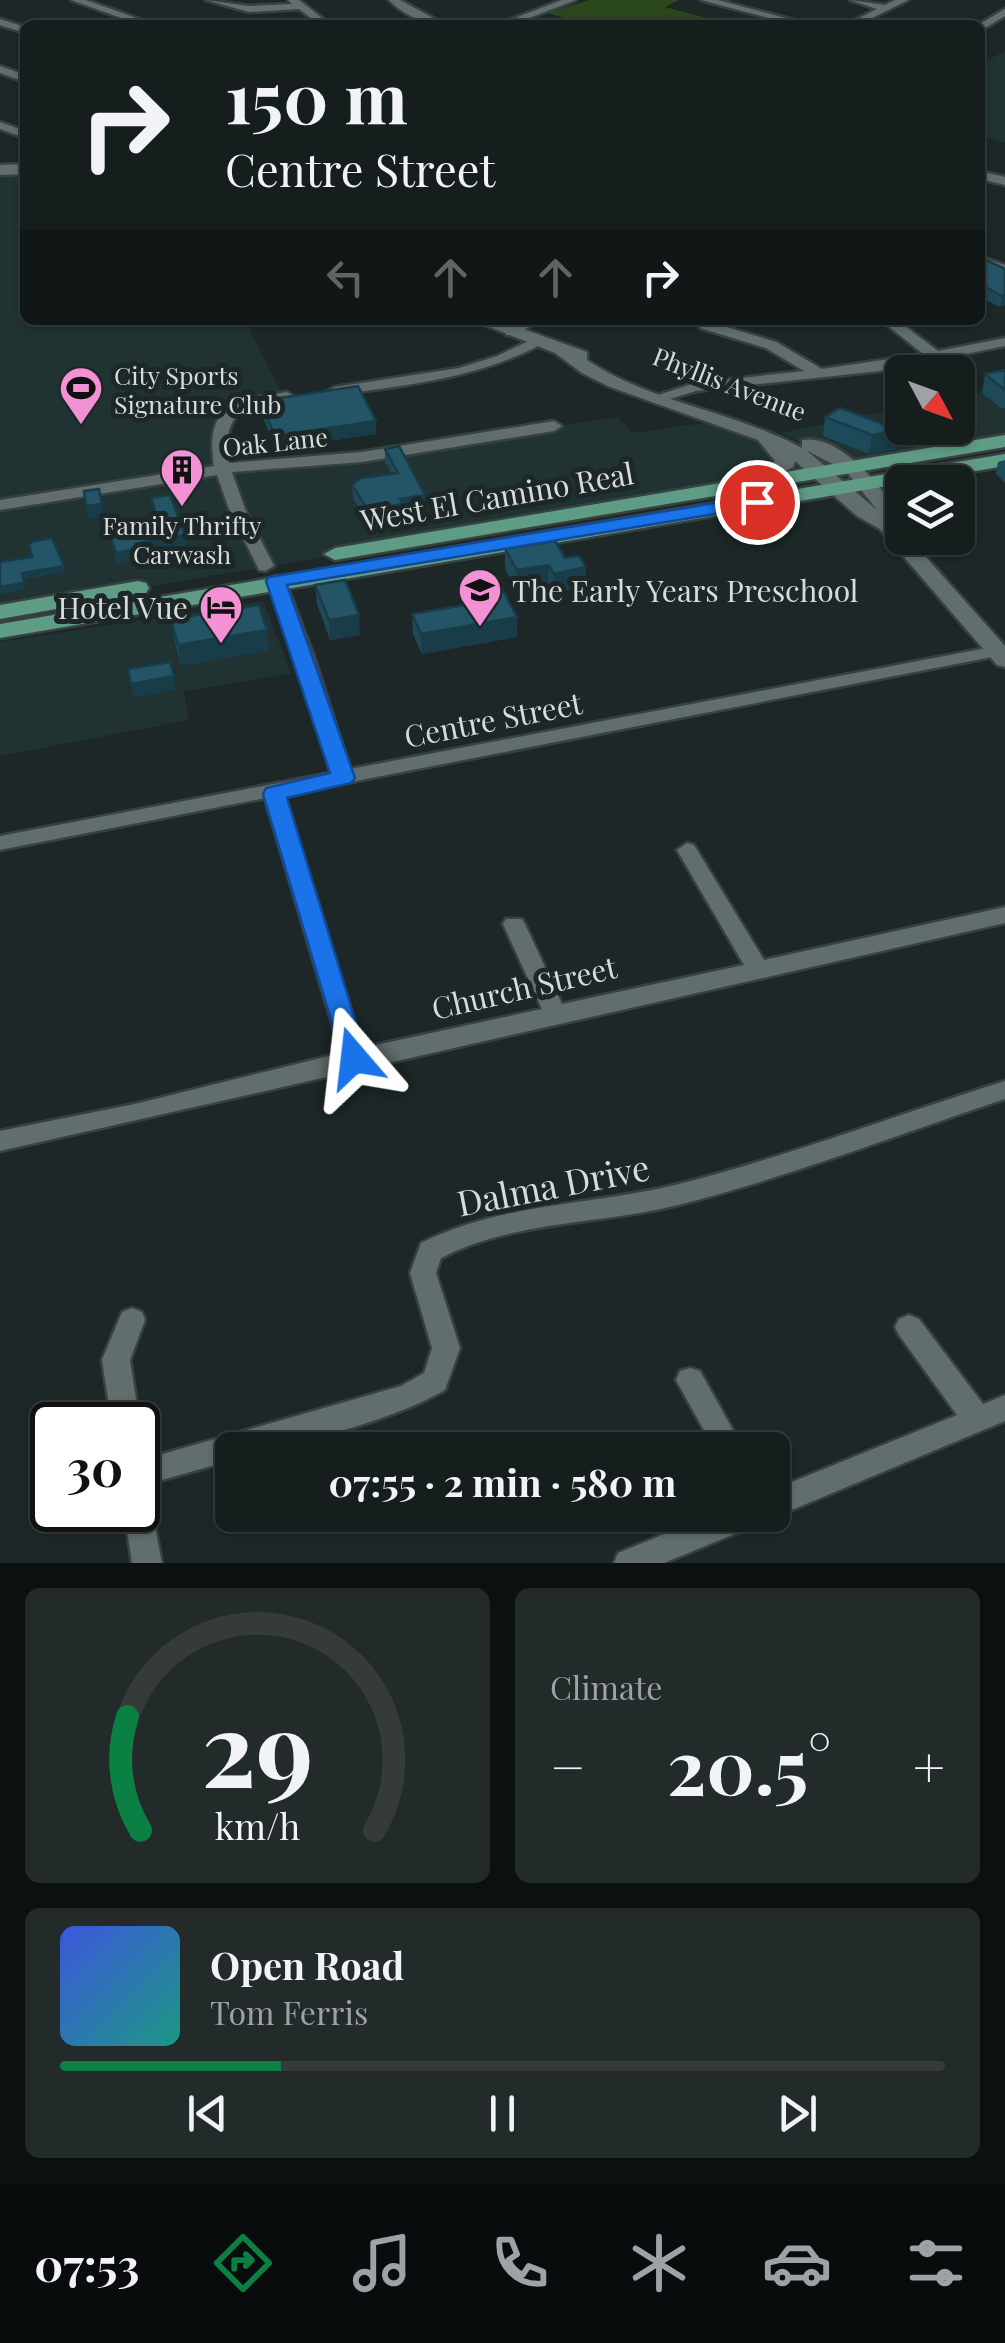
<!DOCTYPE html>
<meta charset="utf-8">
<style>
body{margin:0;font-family:"Playfair Display",serif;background:#232a2a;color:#f1f3f6;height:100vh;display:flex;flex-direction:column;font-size:38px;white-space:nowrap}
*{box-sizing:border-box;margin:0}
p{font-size:32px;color:#9ea2a4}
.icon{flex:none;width:55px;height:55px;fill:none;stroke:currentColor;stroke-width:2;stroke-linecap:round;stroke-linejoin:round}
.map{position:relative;height:1563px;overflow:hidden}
.details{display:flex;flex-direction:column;gap:25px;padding:25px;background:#0c1010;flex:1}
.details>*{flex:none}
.guide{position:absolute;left:20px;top:20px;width:965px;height:305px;border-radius:15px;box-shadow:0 2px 8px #0004,0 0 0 2px #353b3b;background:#161d1d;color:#f1f3f6;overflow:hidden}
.needle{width:65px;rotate:131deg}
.tools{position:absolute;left:885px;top:355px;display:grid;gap:20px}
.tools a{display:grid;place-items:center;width:90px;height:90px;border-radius:15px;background:#161d1d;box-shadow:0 2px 8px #0004,0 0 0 2px #353b3b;font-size:50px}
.speed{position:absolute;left:30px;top:1402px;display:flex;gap:20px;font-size:50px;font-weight:700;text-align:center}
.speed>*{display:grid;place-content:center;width:130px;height:130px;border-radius:50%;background:#161d1d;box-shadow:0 2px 8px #0004,0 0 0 2px #353b3b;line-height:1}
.speed .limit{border:5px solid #111;border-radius:15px;background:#fff;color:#111}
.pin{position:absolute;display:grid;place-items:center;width:85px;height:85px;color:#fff;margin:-42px;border:5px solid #fff;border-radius:50%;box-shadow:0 2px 10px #0007}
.me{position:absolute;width:110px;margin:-55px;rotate:343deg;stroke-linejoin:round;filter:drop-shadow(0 0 8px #0008)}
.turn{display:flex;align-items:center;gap:35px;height:210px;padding:0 40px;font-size:45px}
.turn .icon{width:130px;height:130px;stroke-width:2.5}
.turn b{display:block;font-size:70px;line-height:85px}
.lanes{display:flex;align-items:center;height:95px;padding:0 40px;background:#0003;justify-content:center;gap:50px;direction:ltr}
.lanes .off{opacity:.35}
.big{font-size:75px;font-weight:700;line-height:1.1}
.details .card{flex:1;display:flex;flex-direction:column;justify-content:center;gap:15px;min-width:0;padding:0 35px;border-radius:15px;background:#232a2a}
.details .dial{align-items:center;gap:0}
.dial svg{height:260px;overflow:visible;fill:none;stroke:#353b3b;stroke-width:7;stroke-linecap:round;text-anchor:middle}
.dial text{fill:#f1f3f6;stroke:none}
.song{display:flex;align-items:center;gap:30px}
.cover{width:120px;height:120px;border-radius:15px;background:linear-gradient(135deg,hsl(230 70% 55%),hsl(170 70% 35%))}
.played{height:10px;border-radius:5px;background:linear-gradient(90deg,#0b8043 25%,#353b3b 25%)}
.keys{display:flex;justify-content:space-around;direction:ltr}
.heat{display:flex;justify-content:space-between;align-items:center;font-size:55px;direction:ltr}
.details .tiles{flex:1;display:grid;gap:25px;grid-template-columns:1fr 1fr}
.card:last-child{grid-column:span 2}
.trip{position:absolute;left:215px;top:1432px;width:575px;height:100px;border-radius:15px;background:#161d1d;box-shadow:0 2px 8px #0004,0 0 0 2px #353b3b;font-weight:700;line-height:100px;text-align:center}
.menu{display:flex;height:160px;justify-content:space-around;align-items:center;background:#090c0c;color:#9ea2a4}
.menu .icon{width:70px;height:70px}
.menu .current{color:#0b8043}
.menu b{font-size:45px;color:#f1f3f6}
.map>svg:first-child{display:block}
.built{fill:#203232}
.green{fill:#2b471e}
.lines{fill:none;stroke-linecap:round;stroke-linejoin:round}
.minor-casing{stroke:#384141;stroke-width:5}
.tertiary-casing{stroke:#384141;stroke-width:5}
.primary-casing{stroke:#384141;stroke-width:5}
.minor{fill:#616e6d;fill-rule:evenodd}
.tertiary{fill:#616e6d;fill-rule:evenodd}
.primary{fill:#5f9c85;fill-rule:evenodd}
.wall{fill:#1e4959}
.shaded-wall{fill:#183c48}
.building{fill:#235567;stroke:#183c48;stroke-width:2.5}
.route{fill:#1a73e8;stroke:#114b97;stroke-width:2.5}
.labels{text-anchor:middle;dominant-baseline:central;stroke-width:10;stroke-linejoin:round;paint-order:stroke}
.far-poi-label{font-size:25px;fill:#d5dcdc;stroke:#1d2727;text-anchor:start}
.far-street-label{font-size:25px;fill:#d5dcdc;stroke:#1d2727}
.street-label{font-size:30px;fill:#d5dcdc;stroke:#1d2727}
.poi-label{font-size:30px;fill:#d5dcdc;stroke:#1d2727;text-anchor:start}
.near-street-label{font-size:35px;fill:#d5dcdc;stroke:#1d2727}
</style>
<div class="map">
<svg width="1005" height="1563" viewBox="0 0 1005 1563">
<rect width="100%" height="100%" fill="#1d2727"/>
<path class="built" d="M 1005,51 L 1005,143 L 980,136 L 980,64 Z
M 25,176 L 25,320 L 245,320 L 284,398 L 228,414 L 223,470 L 331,460 L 618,417 L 632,433 L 718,421 L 758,436 L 784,456 L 745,485 L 0,612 L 0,177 Z
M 1005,387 L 1005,441 L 853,467 L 781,433 L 902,408 L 902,428 L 958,428 L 958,397 Z
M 263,601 L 291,673 L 184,691 L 189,720 L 0,756 L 0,642 Z"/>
<path class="green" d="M 589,0 L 679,0 L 665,7 L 733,25 L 587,25 L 547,13 Z"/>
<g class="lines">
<g class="minor-casing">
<path id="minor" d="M 71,0 L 86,0 L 156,25 L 141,25 Z
M 206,0 L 249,6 L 292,4 L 288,0 L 299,0 L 331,25 L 320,25 L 299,9 L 249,12 Z
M 389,0 L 400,0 L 446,25 C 425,25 404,15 389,0 Z
M 562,0 L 576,0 L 511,25 L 496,25 Z
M 701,0 L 718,0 L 812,25 L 795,25 Z
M 850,0 L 885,5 L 895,0 L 908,0 L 858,25 L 845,25 L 877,9 Z
M 1005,9 L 1005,16 L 980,31 L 978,25 Z
M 0,19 L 25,27 L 25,33 L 0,25 Z
M 0,66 L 25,75 L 25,82 L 0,73 Z
M 0,122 L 25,131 L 25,138 L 0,129 Z
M 980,171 L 1005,177 L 1005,185 L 980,179 Z
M 980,257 L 1005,265 L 1005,274 L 980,266 Z
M 523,320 L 540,320 L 516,335 L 506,335 L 506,329 Z
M 881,320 L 897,320 L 938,351 L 1005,338 L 1005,346 L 880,371 L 696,391 L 660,402 L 652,397 L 695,383 L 804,371 L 766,348 L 700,328 L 700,322 L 710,322 L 776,342 L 822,369 L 923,354 Z
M 535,338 L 542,342 L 540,345 C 475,379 406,385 335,395 L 328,391 L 335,387 L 459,368 L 497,356 Z
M 287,392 L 295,397 L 292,400 C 246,410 222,405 229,463 L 362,452 L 554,421 L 562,426 L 554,431 L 362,462 L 232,472 L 245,509 L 274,566 L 265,571 L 259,570 L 229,509 L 217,475 L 0,510 L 0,500 L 214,466 C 204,404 236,400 287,392 Z
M 276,576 L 285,581 L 314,657 L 350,769 L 997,646 L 1005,649 L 1003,655 L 997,656 L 284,795 L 362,1048 L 542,1009 L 503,924 L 506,919 L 522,919 L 525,924 L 562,1004 L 744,965 L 677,850 L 687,843 L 694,845 L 764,960 L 1005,907 L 1005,923 L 0,1151 L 0,1131 L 135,1104 L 341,1053 L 265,798 L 0,850 L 0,836 L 331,773 L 296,657 L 267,581 Z
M 1005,1081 L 1005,1099 C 896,1135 789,1177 678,1205 C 598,1225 515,1220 441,1258 L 436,1273 L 460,1348 L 445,1390 C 395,1419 290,1450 232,1450 L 232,1460 L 138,1487 L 138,1461 L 401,1386 L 424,1373 L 432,1348 L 410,1273 L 421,1243 C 503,1202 591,1206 679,1184 C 789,1156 896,1115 1005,1081 Z
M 132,1308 L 142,1312 L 145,1320 L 130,1360 L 140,1425 L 138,1431 L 138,1425 L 112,1425 L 102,1360 L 122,1312 Z
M 909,1315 L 919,1319 L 983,1404 L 1005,1395 L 1005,1421 L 782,1514 L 772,1518 L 765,1515 L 772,1515 L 772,1490 L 957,1415 L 899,1335 L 895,1327 L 899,1319 Z
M 690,1368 L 700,1371 L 744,1450 L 715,1450 L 676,1380 L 680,1371 Z
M 138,1488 L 148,1492 L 162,1563 L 132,1563 L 124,1510 L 138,1510 Z
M 711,1515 L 761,1515 L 756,1525 L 664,1563 L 614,1563 L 618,1553 Z"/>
</g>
<g class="tertiary-casing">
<path id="tertiary" d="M 25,164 L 25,174 L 0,175 L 0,165 Z
M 472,320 L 498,320 L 587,352 L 587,360 C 651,403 734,411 802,448 L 802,440 C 840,433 881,487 900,514 L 898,524 L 902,538 L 909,538 L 1005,646 L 1005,667 L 997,665 L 880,529 L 857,516 L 795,461 L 793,467 L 752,489 L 738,489 L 738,481 L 775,461 L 758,440 L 610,387 L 582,373 L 555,353 ZM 806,450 L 846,471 L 877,510 Z"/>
</g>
<g class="primary-casing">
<path id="primary" d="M 1005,435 L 1005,447 L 335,560 L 324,554 L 335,548 Z
M 1005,454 L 1005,466 L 0,638 L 0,624 Z
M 138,581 L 146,583 L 149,588 L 146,593 L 0,619 L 0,605 Z"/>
</g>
<use href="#minor" class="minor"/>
<use href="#tertiary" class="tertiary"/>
<use href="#primary" class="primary"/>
</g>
<path class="wall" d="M 980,264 L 1005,269 L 1005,305 L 1000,307 L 980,297 Z
M 1005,370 L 1005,408 L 1002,409 L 982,393 L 985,374 Z
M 260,401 L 376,434 L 276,449 L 261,413 Z
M 840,408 L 896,449 L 869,454 L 823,436 L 825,417 Z
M 385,449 L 425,509 L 403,513 L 403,518 L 369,524 L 353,499 L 352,485 L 392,474 L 385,462 Z
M 1005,460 L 1005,483 L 996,474 L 998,462 Z
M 151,498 L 187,546 L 138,555 L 139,560 L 118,564 L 110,535 L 158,526 Z
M 505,549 L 565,558 L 586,567 L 586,587 L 553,593 L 548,585 L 516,590 L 505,569 Z
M 315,585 L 360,635 L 330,640 L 317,604 Z
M 475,585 L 517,637 L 422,654 L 413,634 L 412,614 L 476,603 Z
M 171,619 L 267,630 L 269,650 L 181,666 L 174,639 Z"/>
<path class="shaded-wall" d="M 1005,294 L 1005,305 L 1000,307 L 1002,296 Z
M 376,421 L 376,434 L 276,449 L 275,436 Z
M 899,430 L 896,449 L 869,454 L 872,435 Z
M 425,495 L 425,509 L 403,513 L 403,518 L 369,524 L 368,510 L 400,499 Z
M 102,504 L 104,517 L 88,519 L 86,506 Z
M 185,535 L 187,546 L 138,555 L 139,560 L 118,564 L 116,553 L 135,544 Z
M 549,565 L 548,585 L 516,590 L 517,570 Z
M 64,566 L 65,572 L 23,580 L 22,573 Z
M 586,567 L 586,587 L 553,593 L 554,574 Z
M 24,583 L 25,590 L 0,594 L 0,587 Z
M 359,615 L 360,635 L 330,640 L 329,620 Z
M 517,617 L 517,637 L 422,654 L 421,634 Z
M 267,630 L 269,650 L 181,666 L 178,645 Z
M 174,676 L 176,690 L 133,698 L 131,684 Z"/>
<path class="building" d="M 986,260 L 1005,269 L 1005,294 L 1002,296 L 980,284 L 980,264 Z
M 1005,370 L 1005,390 L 985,374 Z
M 358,386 L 376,421 L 275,436 L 260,401 Z
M 840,408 L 899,430 L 872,435 L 825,417 Z
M 399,446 L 425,495 L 400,499 L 403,504 L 368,510 L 352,485 L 361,478 L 398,473 L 385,449 Z
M 943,477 L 948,482 L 919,481 Z
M 99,489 L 102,504 L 86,506 L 84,491 Z
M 170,495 L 185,535 L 135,544 L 137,549 L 116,553 L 110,535 L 160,526 L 151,498 Z
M 52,538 L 64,566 L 22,573 L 24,583 L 0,587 L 0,562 L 32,557 L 29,544 L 35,541 Z
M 555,541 L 565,558 L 579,556 L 586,567 L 554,574 L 549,565 L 517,570 L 505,549 Z
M 345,580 L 359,615 L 329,620 L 315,585 Z
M 498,581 L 517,617 L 421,634 L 412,614 L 482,602 L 475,585 Z
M 259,605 L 267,630 L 178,645 L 171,619 Z
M 170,662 L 174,676 L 131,684 L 128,669 Z"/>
<path class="route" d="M 757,496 L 763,498 L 763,506 L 287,585 L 355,778 L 351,783 L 287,798 L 367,1058 L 363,1066 L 345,1066 L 263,794 L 266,788 L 330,773 L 266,581 L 269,577 Z"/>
<defs>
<g id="stadium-pin" transform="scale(2.25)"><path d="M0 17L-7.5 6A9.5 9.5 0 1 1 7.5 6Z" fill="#f391d5" stroke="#1d2727"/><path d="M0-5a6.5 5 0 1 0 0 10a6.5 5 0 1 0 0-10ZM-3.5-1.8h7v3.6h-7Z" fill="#111"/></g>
<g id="building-pin" transform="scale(2.25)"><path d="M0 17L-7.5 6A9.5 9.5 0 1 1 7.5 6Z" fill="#f391d5" stroke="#1d2727"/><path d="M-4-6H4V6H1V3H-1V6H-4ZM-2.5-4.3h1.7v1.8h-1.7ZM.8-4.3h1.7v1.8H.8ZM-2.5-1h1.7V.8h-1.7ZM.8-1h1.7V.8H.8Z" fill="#111"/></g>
<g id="school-pin" transform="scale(2.25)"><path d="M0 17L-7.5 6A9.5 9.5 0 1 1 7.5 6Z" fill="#f391d5" stroke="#1d2727"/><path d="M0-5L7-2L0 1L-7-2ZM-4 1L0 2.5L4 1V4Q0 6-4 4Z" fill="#111"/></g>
<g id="hotel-pin" transform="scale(2.25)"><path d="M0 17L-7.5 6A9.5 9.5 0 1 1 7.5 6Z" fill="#f391d5" stroke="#1d2727"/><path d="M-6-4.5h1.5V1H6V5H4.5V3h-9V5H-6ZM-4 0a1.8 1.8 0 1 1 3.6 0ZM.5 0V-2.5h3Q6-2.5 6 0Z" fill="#111"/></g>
</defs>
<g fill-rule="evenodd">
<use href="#stadium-pin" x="81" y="388"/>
<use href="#building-pin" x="182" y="470"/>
<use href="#school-pin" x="480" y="590"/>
<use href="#hotel-pin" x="221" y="607"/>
</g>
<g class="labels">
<g class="far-poi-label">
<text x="114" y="374">City Sports<tspan x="114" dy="29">Signature Club</tspan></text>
<text x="182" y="524" text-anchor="middle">Family Thrifty<tspan x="182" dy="29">Carwash</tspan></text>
</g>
<g class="far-street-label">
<text transform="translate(730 383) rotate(21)">Phyllis Avenue</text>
<text transform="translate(275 441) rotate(-6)">Oak Lane</text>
</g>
<g class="street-label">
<text transform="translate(497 496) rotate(-10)">West El Camino Real</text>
<text transform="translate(493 719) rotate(-11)">Centre Street</text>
<text transform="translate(524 987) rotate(-13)">Church Street</text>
</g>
<g class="poi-label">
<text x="512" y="590">The Early Years Preschool</text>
<text x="188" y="607" text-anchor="end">Hotel Vue</text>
</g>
<g class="near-street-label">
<text transform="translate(553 1184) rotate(-11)">Dalma Drive</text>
</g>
</g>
</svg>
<div class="tools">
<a><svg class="needle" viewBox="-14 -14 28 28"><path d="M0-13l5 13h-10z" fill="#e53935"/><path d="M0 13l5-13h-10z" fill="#9ea2a4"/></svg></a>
<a><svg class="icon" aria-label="layers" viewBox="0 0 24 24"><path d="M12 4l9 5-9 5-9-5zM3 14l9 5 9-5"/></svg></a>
</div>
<div class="speed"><div class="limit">30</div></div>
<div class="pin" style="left:757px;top:502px;background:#d93025"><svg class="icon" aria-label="arrive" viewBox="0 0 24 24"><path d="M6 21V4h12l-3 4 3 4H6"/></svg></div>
<svg class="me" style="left:354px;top:1058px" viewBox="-20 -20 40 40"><path d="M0-17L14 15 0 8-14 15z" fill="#1a73e8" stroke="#fff" stroke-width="4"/></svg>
<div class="trip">07:55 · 2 min · 580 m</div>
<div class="guide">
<div class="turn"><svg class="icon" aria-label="right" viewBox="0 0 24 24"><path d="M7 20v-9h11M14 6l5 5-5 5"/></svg><div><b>150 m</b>Centre Street</div></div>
<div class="lanes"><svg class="icon off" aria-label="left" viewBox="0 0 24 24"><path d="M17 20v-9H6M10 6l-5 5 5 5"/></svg><svg class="icon off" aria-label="ahead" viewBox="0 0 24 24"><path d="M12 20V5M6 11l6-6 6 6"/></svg><svg class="icon off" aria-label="ahead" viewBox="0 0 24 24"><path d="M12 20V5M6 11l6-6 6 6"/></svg><svg class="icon" aria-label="right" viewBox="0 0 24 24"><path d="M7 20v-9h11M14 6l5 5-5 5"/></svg></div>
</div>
</div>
<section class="details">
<div class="tiles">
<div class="card dial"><svg viewBox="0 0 100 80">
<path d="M14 69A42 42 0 1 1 86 69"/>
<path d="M14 69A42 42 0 0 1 10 34" stroke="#0b8043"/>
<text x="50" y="56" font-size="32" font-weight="700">29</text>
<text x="50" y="72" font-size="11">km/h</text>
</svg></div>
<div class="card"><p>Climate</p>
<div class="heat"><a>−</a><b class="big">20.5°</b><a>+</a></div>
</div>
<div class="card">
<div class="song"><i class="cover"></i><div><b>Open Road</b><p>Tom Ferris</p></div></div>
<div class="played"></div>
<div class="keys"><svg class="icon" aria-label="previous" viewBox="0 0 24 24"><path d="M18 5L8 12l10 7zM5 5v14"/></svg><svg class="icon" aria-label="pause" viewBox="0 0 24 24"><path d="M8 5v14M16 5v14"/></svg><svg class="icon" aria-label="next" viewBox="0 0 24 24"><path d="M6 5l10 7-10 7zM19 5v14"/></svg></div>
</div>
</div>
</section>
<nav class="menu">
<b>07:53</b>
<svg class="icon current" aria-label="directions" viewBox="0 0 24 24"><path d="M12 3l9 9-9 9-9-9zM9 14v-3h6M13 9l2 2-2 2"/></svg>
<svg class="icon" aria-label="music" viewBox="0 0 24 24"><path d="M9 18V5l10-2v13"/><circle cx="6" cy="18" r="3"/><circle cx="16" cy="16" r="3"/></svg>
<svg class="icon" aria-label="phone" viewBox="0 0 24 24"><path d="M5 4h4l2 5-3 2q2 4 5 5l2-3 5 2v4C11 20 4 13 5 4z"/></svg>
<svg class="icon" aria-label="climate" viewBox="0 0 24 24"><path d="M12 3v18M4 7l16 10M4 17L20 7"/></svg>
<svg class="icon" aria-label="car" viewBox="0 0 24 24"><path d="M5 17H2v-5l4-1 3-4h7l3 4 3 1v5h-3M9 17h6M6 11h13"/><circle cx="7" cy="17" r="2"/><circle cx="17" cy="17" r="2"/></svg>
<svg class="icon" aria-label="filters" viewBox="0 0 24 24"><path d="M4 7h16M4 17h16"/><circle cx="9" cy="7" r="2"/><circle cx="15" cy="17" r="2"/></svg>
</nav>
